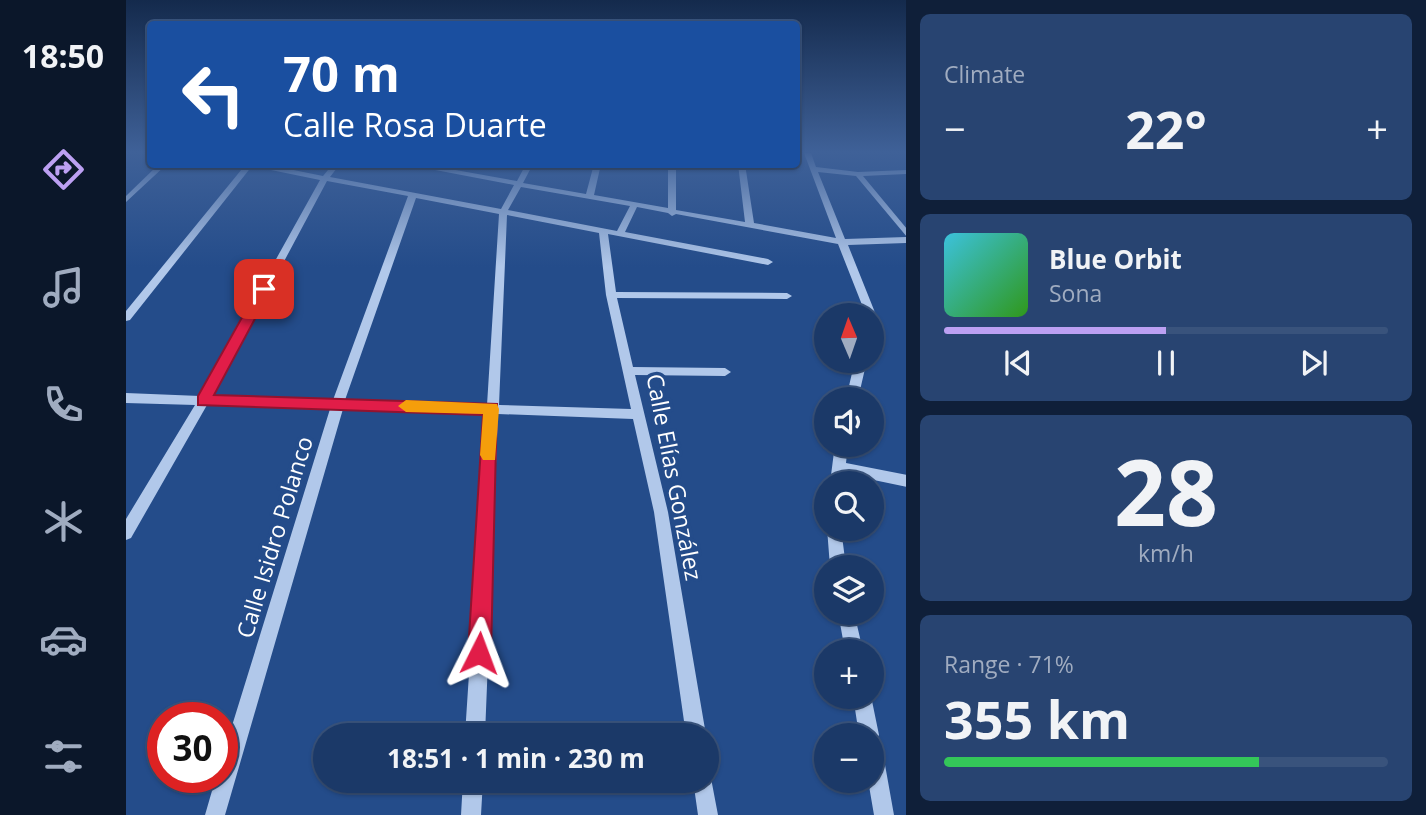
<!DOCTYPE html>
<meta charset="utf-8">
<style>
body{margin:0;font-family:"Open Sans",sans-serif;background:#284471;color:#f1f3f6;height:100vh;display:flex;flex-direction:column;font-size:26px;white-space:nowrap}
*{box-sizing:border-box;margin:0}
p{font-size:23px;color:#a0acc0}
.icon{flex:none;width:38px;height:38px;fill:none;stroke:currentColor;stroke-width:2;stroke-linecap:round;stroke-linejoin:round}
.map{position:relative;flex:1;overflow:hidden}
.sheet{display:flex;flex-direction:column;gap:14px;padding:14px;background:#0f1f39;width:520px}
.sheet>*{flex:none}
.top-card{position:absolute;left:21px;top:21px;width:653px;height:147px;border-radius:7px;box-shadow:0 2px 5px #0004,0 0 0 2px #39537c;background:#1a4fa0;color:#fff;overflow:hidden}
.needle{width:46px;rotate:358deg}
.controls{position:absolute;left:688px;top:303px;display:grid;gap:14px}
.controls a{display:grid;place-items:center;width:70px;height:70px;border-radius:50%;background:#1b3968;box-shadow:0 2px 5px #0004,0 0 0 2px #39537c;font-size:35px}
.speed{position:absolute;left:21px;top:702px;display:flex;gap:14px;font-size:35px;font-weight:700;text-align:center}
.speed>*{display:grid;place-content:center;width:91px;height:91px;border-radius:50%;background:#1b3968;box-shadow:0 2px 5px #0004,0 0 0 2px #39537c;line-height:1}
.speed .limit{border:10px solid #d22;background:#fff;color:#111}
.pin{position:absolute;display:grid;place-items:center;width:60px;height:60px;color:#fff;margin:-30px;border-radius:14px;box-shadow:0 4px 10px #0006}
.me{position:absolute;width:77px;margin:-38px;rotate:3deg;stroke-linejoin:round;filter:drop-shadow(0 0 5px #0008)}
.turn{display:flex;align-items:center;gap:24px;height:147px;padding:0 21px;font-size:32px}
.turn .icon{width:91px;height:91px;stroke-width:2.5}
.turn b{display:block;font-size:49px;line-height:60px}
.big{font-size:52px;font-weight:700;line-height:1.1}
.sheet .tile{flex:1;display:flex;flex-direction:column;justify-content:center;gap:10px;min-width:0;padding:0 24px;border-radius:10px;background:#284471}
.sheet .dial{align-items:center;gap:0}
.dial b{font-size:91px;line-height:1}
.song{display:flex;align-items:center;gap:21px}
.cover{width:84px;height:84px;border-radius:10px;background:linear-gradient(135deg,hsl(190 70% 55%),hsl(110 70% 35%))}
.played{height:7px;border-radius:4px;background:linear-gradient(90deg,#bca0f2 50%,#39537c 50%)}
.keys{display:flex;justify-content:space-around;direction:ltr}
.heat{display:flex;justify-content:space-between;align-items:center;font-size:38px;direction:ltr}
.charge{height:10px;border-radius:5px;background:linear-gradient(90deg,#34c759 71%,#39537c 0)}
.trip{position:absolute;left:187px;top:723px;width:406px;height:70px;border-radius:35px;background:#1b3968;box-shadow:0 2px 5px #0004,0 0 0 2px #39537c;font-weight:700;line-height:70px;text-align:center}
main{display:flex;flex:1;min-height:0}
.tab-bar{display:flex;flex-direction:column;width:126px;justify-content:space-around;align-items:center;background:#0b172a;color:#a0acc0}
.tab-bar .icon{width:49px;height:49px}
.tab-bar .active{color:#bca0f2}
.tab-bar b{font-size:32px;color:#f1f3f6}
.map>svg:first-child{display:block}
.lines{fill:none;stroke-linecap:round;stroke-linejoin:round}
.minor{fill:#b1c8ea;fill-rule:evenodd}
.route{fill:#e11d48;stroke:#92132f;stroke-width:2}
.slow{fill:#f59e0b}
.labels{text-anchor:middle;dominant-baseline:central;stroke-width:7;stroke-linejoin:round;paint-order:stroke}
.street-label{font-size:23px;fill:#fff;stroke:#244c8a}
</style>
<main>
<nav class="tab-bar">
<b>18:50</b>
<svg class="icon active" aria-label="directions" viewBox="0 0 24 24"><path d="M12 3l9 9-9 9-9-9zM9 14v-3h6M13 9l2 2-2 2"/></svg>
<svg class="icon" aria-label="music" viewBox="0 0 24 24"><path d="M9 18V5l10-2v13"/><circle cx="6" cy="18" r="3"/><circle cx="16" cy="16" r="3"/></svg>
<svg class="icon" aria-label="phone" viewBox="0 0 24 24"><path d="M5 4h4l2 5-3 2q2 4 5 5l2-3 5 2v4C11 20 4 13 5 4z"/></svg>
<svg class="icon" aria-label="climate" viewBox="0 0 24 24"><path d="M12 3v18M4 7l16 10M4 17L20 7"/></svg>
<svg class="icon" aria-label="car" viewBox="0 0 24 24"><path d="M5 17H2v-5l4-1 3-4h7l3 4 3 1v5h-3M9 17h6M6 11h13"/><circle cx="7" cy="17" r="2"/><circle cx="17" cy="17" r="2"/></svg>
<svg class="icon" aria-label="filters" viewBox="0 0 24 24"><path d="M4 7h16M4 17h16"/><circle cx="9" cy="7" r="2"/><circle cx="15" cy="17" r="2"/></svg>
</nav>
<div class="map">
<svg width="781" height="815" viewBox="0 0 781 815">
<rect width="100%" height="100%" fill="#244c8a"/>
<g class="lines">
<path class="minor" d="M 678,153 L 685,153 L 690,167 L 732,172 L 781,170 L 781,174 L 737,176 L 781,229 L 781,237 L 730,176 L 692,172 L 719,239 L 781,237 L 781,243 L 722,245 L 750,315 L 749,317 L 746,318 L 746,315 L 740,315 L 712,244 L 550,214 L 546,216 L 542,213 L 511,207 L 499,232 L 642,259 L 647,262 L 642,265 L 482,234 L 490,292 L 661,293 L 666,296 L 661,299 L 491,298 L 507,367 L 599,368 L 605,372 L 599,376 L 509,375 L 542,512 L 580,735 L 560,735 L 528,512 L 507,419 L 372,414 L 359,735 L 339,735 L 360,414 L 217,409 L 99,815 L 79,815 L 90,777 L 96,777 L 96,758 L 204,409 L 81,405 L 5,538 L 0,540 L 0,519 L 69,405 L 0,403 L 0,393 L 74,396 L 194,180 L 126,166 L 4,320 L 0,321 L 0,311 L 120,164 L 138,164 L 197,176 L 207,164 L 214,164 L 204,177 L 375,209 L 388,185 L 278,164 L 296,164 L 391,181 L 400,164 L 407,164 L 397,183 L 460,194 L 468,164 L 475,164 L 468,195 L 542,208 L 542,164 L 550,164 L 550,210 L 619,222 L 612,164 L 619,164 L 628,223 L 710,238 ZM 201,181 L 282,196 L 207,400 L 86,396 ZM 395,187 L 504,206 L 491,231 L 382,210 ZM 290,198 L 373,214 L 361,405 L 219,400 ZM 381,215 L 473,233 L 480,295 L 505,409 L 373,405 Z
M 33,164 L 41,164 L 0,202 L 0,196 Z
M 729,360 L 741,360 L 732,399 L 720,399 Z
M 709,444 L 722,444 L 720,463 L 781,475 L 781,487 L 719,474 L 718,483 L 704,483 Z
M 701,528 L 715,528 L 720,567 L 704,567 Z
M 712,612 L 728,612 L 737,651 L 719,651 Z
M 727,696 L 745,696 L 753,735 L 750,740 L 756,748 L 768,815 L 748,815 L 742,780 L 746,780 L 746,735 L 733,735 Z
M 581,772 L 584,773 L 592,815 L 572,815 L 567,780 L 581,780 Z
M 337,780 L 357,780 L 355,815 L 335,815 Z"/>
</g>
<linearGradient id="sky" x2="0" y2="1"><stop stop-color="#142a4c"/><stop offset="0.57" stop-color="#3f6198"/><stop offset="1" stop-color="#3f6198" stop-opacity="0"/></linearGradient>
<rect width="781" height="267" fill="url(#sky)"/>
<path class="route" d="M 138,285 L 145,289 L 88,395 L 371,404 L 365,653 L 361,661 L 353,665 L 345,661 L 342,653 L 357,415 L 72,405 L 72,396 L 132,289 Z"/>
<path class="slow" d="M 280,400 L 371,404 L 373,409 L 369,460 L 357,460 L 354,455 L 357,414 L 280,412 L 272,406 Z"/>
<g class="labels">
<g class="street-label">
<text transform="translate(549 477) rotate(79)">Calle Elías González</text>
<text transform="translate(148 537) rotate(-73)">Calle Isidro Polanco</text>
</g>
</g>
</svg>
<div class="controls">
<a><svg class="needle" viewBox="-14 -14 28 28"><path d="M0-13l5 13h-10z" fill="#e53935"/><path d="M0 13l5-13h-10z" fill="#a0acc0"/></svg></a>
<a><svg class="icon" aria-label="sound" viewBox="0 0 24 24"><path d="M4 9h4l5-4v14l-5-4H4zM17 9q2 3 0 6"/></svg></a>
<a><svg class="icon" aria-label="search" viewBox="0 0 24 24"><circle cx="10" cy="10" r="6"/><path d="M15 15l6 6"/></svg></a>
<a><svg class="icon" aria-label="layers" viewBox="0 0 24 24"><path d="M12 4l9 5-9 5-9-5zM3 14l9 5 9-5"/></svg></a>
<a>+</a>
<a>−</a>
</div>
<div class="speed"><div class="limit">30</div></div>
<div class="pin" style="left:138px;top:289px;background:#d93025"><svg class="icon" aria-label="arrive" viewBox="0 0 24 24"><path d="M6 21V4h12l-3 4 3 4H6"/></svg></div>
<svg class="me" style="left:353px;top:653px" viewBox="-20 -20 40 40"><path d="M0-17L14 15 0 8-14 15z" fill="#e11d48" stroke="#fff" stroke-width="4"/></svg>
<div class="trip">18:51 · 1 min · 230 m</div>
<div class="top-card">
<div class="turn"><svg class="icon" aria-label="left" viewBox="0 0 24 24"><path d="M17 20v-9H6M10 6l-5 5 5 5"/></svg><div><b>70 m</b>Calle Rosa Duarte</div></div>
</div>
</div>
<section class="sheet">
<div class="tile"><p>Climate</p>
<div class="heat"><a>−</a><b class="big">22°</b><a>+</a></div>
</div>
<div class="tile">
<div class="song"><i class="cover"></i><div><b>Blue Orbit</b><p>Sona</p></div></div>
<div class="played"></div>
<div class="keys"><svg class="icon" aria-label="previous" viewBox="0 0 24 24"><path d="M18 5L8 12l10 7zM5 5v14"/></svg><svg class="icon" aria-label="pause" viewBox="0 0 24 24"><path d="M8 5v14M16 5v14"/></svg><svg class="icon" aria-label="next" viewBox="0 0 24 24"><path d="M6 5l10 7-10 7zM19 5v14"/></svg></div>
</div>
<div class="tile dial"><b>28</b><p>km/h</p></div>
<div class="tile"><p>Range · 71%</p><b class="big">355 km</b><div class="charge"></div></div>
</section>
</main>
